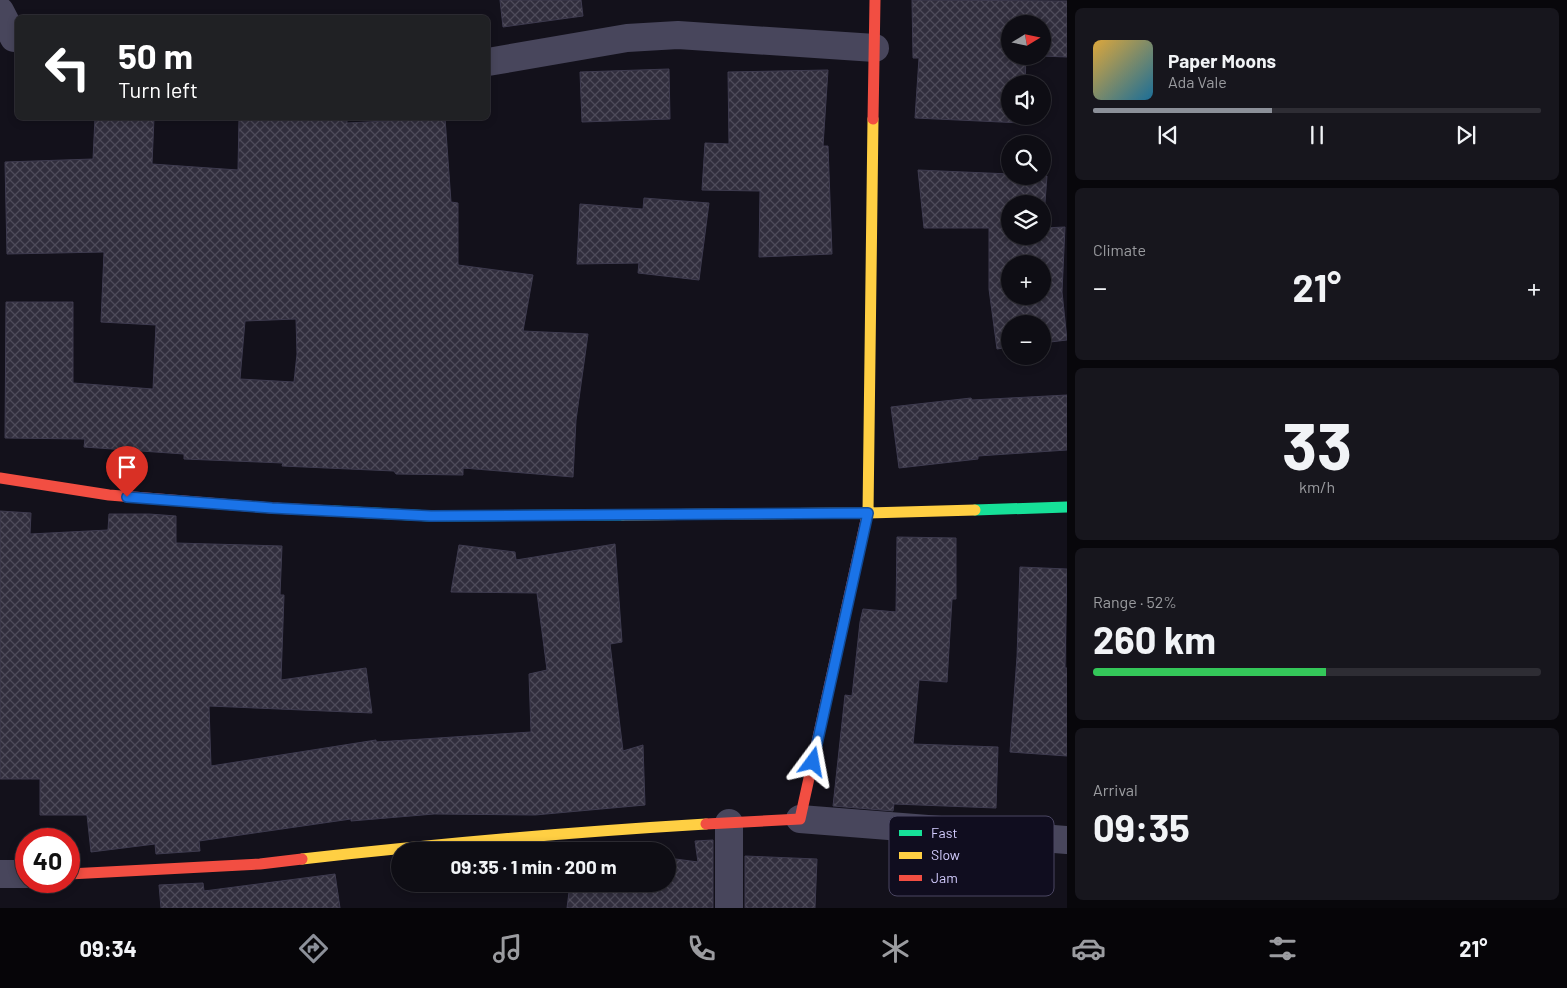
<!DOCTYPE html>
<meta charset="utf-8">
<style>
body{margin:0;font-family:Barlow,sans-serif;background:#17161d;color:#f1f3f6;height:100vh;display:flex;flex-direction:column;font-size:19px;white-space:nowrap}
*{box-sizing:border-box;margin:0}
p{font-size:16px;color:#9b9ca0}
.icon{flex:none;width:28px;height:28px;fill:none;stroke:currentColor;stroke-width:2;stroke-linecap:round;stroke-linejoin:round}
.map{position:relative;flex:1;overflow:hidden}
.details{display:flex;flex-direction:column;gap:8px;padding:8px;background:#08070b;width:500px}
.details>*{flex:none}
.guide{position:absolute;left:15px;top:15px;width:475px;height:105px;border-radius:8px;box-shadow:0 2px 8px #0003,0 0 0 1px #2e2d34;background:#202124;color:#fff;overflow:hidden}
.needle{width:32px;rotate:80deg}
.controls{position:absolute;left:1001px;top:15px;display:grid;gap:10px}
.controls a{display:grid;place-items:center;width:50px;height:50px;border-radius:50%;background:#0e0d14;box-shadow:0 2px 8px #0003,0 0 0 1px #2e2d34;font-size:25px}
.speed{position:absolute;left:15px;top:828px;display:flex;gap:10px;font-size:25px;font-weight:700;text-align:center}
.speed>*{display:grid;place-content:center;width:65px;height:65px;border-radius:50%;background:#0e0d14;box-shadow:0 2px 8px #0003,0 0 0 1px #2e2d34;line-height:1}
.speed .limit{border:8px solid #d22;background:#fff;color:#111}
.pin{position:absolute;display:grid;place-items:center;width:42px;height:42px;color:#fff;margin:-51px -21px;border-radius:50% 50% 50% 0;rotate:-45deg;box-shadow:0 0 5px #0007}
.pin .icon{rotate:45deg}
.me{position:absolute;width:55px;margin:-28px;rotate:13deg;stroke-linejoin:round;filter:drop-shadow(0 0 4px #0008)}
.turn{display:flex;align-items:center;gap:18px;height:105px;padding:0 20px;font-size:22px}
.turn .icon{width:65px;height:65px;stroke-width:2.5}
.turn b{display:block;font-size:35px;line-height:42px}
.big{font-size:38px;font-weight:700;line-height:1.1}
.details .card{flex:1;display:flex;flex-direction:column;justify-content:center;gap:8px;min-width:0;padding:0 18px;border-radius:8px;background:#17161d}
.details .dial{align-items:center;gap:0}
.dial b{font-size:65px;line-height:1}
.song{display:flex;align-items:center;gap:15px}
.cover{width:60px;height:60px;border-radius:8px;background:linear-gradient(135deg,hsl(40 70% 55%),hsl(200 70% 35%))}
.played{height:5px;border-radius:2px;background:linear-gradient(90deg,#8c9099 40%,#2e2d34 40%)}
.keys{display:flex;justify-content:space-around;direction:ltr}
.heat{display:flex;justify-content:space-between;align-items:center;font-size:28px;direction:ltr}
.charge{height:8px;border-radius:4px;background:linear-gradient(90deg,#34c759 52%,#2e2d34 0)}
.trip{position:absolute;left:391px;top:842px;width:285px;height:50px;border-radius:25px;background:#0e0d14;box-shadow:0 2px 8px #0003,0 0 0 1px #2e2d34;font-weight:700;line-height:50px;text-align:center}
.tabs{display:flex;height:80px;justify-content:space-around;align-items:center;background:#060508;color:#9b9ca0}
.tabs .icon{width:35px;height:35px}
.tabs .selected{color:#8c9099}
.tabs b{font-size:22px;color:#f1f3f6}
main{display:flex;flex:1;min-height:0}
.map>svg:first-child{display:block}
.building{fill:url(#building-cross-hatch);stroke:#3e3b4f;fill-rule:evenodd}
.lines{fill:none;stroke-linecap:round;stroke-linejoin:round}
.street{stroke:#48465c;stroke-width:28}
.fast{stroke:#16e098;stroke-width:11}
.slow{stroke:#ffcf43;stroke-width:11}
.jam{stroke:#f24e42;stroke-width:11}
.route-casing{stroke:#114b97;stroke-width:12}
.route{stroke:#1a73e8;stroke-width:9}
.key{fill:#100d1f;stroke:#4a4662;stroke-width:1}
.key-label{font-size:14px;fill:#d3ccfe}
</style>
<main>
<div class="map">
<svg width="1067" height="908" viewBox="0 0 1067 908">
<defs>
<pattern id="building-cross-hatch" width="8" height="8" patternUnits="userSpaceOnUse" patternTransform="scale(1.25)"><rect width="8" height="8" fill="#312e3d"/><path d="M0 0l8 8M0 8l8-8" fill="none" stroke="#4e4b5a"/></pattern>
</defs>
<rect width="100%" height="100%" fill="#13111b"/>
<path class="building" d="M 500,0 L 581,0 L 583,16 L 503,27 Z
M 912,0 L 1067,1 L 1067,57 L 1042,56 L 1042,24 L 1010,24 L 1010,56 L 1026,56 L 1025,84 L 1010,84 L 1010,116 L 1023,116 L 1022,123 L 915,118 L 919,58 L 913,58 Z
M 669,69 L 670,119 L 582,122 L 580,72 Z
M 828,70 L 823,146 L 828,146 L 832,254 L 759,257 L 760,191 L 702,190 L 705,143 L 729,144 L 728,72 Z
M 95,118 L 154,118 L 152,164 L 238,170 L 239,118 L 347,118 L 347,123 L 445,118 L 451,202 L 458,203 L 458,265 L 533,275 L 523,331 L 588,334 L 576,420 L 573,477 L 463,468 L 463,475 L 396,474 L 394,471 L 282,466 L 283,463 L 184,459 L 184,454 L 84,447 L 85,439 L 5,438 L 6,302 L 73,302 L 73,383 L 153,389 L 156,325 L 101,322 L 104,252 L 7,254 L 5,162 L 93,159 ZM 296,319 L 297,354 L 294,382 L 240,379 L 245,321 Z
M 918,170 L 1010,174 L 1010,176 L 1047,176 L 1043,228 L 1065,227 L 1062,292 L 1067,340 L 1042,343 L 1042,324 L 1010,324 L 1010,347 L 997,349 L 989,289 L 989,228 L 924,228 ZM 1010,204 L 1042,204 L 1042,236 L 1010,236 ZM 1010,264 L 1042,264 L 1042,296 L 1010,296 Z
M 644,198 L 709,203 L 699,280 L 638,273 L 639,263 L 577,264 L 580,204 L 643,209 Z
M 1067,395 L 1067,450 L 978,456 L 978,459 L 899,468 L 891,407 L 971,398 L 972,400 Z
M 0,511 L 31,513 L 30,534 L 108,530 L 109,514 L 149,514 L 176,516 L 176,543 L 282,546 L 280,595 L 284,595 L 281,680 L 366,668 L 372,713 L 209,706 L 211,766 L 376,740 L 376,742 L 531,732 L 529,674 L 547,670 L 537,593 L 451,592 L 459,545 L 515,552 L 516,560 L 615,544 L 622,642 L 610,644 L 623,751 L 643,745 L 645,805 L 535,815 L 434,814 L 351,821 L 351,819 L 199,841 L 200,851 L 156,854 L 155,844 L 91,852 L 87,815 L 40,815 L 40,779 L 0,779 Z
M 897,537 L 956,538 L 956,599 L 952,599 L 947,682 L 919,680 L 913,744 L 998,747 L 996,808 L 894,804 L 893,811 L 833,806 L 845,695 L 852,696 L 860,622 L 863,609 L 896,612 Z
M 1020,567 L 1067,569 L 1065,668 L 1067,668 L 1067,756 L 1010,752 L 1017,657 Z
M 713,840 L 713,908 L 567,908 L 570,884 L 668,884 L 668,858 L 698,862 L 695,841 Z
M 590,848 L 617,851 L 573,851 L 574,849 Z
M 745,856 L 817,859 L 815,908 L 745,908 Z
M 335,874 L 340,908 L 161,908 L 159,885 L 203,883 L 204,891 Z"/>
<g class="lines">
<path class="street" d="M 0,11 L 14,38
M 488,62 L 627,38 L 678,35 L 875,48
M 800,819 L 1067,840
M 0,874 L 26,874
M 729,908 L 729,823"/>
<path class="fast" d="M 975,510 L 1067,507
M 334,511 L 431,516 L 623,515"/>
<path class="slow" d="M 623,515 L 868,513 L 975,510
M 866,520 L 868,513 L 873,119
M 302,859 C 436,844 571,832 706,824"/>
<path class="jam" d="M 873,119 L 875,0
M 0,478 L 109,495 L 272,508 L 334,511
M 706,824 L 800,819 L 866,520
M 69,874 L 260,864 L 302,859"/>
</g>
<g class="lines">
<g class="route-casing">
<path id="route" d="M 127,497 L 272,508 L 431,516 L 868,513 L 813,762"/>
</g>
<use href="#route" class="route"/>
</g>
<rect x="889" y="816" width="165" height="80" rx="8" class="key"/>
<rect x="899" y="830" width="23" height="6" fill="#16e098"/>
<rect x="899" y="852" width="23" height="7" fill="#ffcf43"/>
<rect x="899" y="875" width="23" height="6" fill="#f24e42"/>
<g class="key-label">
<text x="931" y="838">Fast</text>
<text x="931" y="860">Slow</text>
<text x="931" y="883">Jam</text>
</g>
</svg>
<div class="controls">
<a><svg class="needle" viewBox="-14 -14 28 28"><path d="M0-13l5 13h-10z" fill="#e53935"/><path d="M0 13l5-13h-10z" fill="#9b9ca0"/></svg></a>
<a><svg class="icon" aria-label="sound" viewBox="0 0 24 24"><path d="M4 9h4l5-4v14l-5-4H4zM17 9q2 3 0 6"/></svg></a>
<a><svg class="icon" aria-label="search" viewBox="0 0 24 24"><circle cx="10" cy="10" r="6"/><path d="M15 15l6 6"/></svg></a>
<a><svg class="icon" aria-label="layers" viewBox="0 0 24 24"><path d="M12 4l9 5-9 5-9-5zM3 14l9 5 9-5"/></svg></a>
<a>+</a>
<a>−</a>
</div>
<div class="speed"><div class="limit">40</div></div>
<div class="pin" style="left:127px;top:497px;background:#d93025"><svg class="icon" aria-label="arrive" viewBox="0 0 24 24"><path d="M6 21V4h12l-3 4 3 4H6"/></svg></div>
<svg class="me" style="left:813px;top:762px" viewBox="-20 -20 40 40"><path d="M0-17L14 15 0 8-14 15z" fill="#1a73e8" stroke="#fff" stroke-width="4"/></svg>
<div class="trip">09:35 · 1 min · 200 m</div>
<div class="guide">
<div class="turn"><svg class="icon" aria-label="left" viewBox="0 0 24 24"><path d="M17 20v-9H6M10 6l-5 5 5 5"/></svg><div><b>50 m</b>Turn left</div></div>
</div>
</div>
<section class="details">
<div class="card">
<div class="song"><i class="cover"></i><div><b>Paper Moons</b><p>Ada Vale</p></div></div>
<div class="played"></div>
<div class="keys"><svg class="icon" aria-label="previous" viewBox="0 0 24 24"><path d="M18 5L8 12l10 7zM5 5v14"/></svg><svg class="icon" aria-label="pause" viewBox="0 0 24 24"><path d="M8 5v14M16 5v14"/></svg><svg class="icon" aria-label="next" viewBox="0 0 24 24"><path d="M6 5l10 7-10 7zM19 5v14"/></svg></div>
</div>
<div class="card"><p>Climate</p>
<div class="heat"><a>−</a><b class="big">21°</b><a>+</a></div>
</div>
<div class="card dial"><b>33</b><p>km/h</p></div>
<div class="card"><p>Range · 52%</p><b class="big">260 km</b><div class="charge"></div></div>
<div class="card"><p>Arrival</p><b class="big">09:35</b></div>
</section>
</main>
<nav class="tabs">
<b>09:34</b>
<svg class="icon selected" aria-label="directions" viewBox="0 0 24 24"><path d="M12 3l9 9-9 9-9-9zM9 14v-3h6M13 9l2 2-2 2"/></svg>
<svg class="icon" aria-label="music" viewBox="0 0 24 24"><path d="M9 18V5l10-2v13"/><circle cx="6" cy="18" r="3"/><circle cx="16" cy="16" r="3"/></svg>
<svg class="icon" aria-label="phone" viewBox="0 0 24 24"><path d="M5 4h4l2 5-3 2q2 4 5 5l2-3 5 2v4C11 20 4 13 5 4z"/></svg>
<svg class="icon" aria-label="climate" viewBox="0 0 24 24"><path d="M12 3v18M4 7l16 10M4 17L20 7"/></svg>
<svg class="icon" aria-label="car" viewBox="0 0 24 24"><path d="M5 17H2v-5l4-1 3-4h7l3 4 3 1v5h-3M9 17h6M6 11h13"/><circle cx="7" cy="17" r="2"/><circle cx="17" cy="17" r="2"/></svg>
<svg class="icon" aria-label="filters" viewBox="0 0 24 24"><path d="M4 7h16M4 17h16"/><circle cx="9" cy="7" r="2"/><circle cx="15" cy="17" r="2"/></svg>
<b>21°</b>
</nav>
